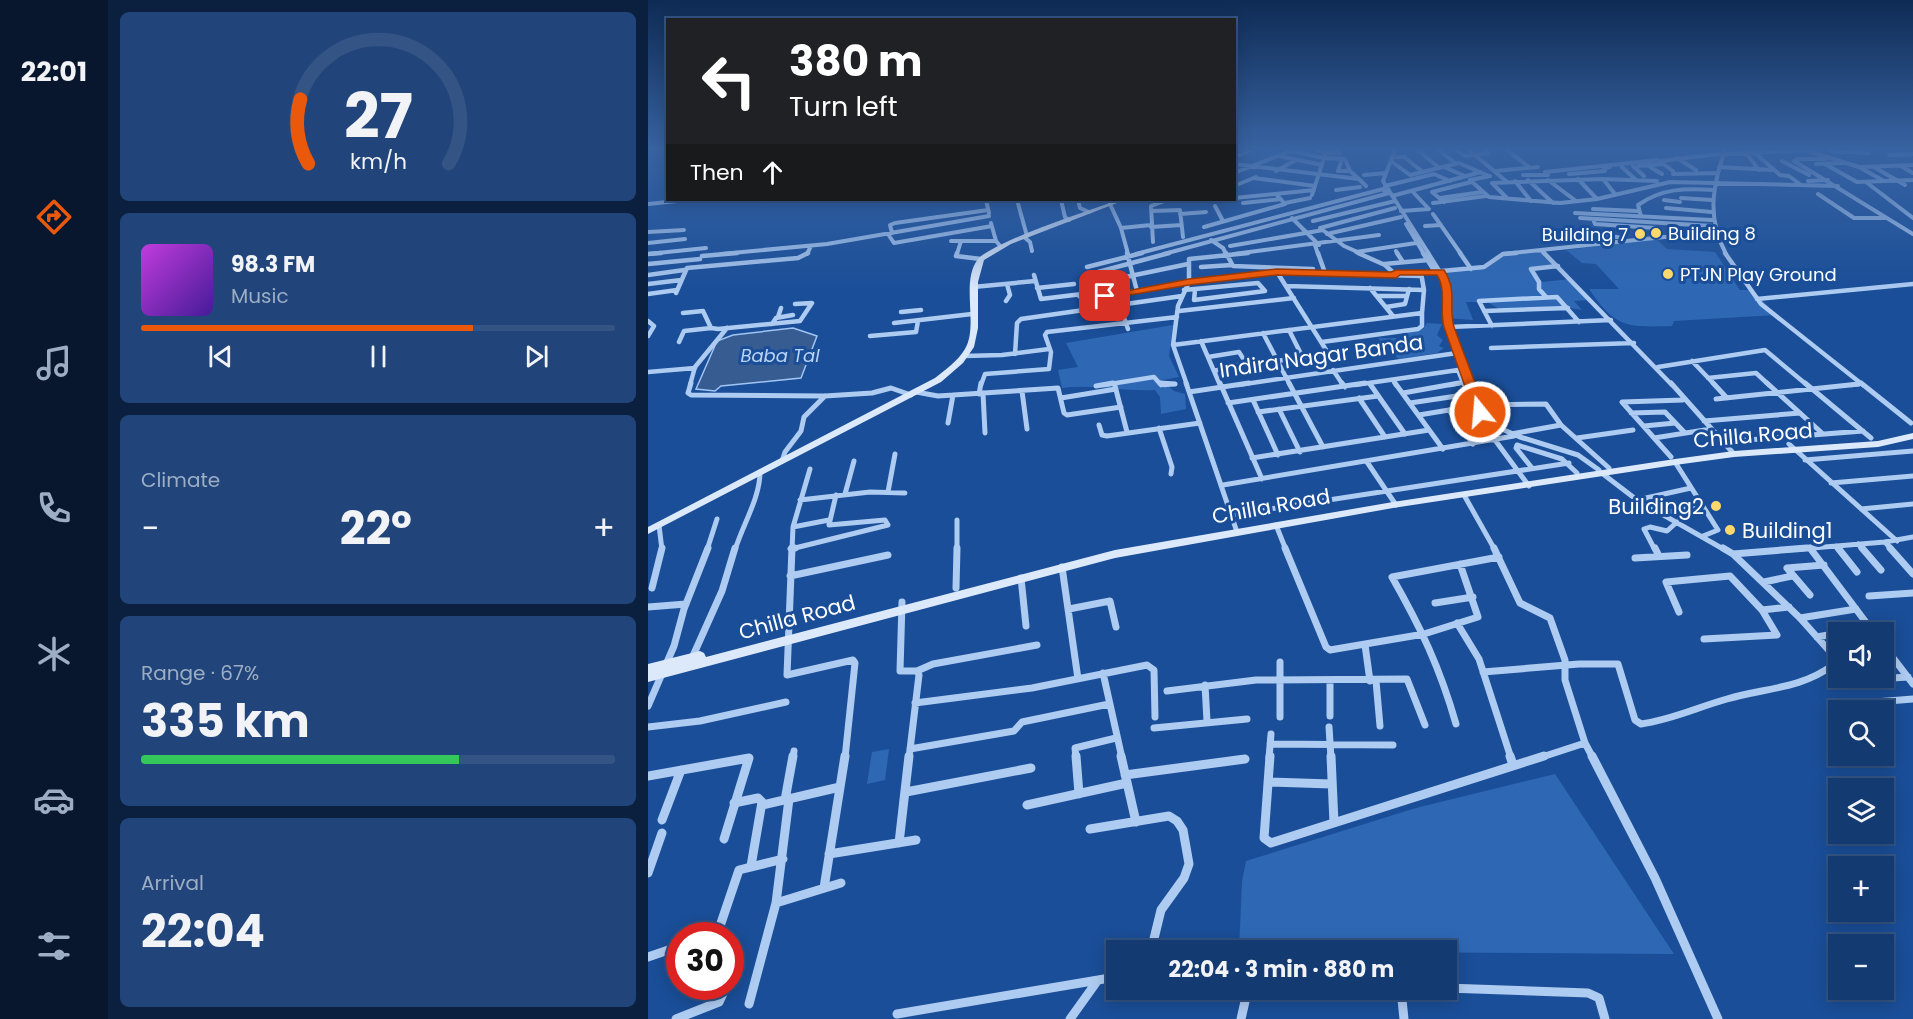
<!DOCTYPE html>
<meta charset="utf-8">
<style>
body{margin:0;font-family:Poppins,sans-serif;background:#21457a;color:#f1f3f6;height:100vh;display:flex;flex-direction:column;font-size:22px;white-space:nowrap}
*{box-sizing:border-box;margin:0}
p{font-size:20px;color:#9dadc4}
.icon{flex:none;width:33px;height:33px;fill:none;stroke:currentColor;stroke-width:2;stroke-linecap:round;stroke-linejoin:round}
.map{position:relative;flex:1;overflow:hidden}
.sheet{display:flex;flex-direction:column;gap:12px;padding:12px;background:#0b203f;width:540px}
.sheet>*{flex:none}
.hud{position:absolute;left:18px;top:18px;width:570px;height:183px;border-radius:0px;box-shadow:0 3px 15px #0003,0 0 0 2px #335484;background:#202124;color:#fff;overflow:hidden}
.tools{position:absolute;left:1180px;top:622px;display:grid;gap:12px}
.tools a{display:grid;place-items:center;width:66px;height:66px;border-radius:0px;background:#143a72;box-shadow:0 3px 15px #0003,0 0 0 2px #335484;font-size:30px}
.speed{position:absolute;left:18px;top:922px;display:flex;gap:12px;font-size:30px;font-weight:700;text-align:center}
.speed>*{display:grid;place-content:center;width:78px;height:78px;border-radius:50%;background:#143a72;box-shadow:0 3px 15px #0003,0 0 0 2px #335484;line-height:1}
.speed .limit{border:9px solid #d22;background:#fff;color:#111}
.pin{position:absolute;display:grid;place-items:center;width:51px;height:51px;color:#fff;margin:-26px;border-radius:12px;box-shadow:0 3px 9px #0006}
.me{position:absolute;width:66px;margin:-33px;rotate:343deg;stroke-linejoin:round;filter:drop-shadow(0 0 4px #0008)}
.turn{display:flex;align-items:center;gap:21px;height:126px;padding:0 24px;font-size:27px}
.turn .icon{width:78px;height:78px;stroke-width:2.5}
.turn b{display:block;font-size:42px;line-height:51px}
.then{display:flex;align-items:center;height:57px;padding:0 24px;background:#0003;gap:12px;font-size:22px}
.big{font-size:45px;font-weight:700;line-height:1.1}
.sheet .card{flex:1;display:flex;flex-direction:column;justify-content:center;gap:9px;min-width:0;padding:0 21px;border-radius:9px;background:#21457a}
.sheet .dial{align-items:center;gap:0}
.dial svg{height:156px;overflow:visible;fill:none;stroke:#335484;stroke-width:7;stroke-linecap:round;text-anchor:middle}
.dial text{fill:#f1f3f6;stroke:none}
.song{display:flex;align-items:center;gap:18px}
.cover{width:72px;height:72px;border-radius:9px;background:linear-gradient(135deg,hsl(290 70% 55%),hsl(260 70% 35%))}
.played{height:6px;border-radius:3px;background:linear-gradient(90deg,#ea580c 70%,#335484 70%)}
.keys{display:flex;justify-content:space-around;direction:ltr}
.heat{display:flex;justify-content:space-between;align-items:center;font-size:33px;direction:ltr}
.charge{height:9px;border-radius:4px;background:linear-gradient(90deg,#34c759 67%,#335484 0)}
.trip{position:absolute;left:458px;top:940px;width:351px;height:60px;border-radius:0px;background:#143a72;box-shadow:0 3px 15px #0003,0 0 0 2px #335484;font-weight:700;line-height:60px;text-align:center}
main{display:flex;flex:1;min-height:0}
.tab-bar{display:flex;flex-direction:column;width:108px;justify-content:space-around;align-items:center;background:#08172e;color:#9dadc4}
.tab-bar .icon{width:42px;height:42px}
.tab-bar .selected{color:#ea580c}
.tab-bar b{font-size:27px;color:#f1f3f6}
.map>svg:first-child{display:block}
.green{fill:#2e68b5}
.water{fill:#365c92;stroke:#a1c5f3;stroke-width:1.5}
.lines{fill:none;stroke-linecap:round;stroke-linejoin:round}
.street-far4{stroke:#aecbf1;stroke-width:4}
.street-far3{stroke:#aecbf1;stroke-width:4.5}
.street-far2{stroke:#aecbf1;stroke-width:5}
.street-far1{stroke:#aecbf1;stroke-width:7}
.street{stroke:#aecbf1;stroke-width:9}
.secondary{fill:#dce9fb;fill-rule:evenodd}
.route{fill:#ea580c;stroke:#983908;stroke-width:1.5}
.poi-dot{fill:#ffd86d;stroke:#1a4e98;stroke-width:2}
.labels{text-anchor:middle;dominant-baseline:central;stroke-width:6;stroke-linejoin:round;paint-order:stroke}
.far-poi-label{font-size:18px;fill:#fff;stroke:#1a4e98;text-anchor:start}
.far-water-label{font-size:18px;font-style:italic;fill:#bad5f7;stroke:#1a4e98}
.street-label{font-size:21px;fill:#fff;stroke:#1a4e98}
.poi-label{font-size:21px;fill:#fff;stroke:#1a4e98;text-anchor:end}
</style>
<main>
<nav class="tab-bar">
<b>22:01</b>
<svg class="icon selected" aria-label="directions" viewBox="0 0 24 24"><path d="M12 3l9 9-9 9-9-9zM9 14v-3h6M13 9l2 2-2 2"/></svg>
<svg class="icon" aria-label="music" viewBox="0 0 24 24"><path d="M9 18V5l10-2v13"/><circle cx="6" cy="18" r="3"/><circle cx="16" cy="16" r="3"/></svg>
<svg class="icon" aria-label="phone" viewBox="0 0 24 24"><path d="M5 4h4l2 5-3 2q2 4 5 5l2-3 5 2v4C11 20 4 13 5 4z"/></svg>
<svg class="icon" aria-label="climate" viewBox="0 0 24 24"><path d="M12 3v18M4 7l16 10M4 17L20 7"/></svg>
<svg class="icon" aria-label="car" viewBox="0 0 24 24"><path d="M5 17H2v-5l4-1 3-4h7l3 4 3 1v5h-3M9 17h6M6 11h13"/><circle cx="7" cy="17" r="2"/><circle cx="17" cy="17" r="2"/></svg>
<svg class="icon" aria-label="filters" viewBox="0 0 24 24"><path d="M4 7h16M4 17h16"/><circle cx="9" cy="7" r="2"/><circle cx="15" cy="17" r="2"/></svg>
</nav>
<section class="sheet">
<div class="card dial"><svg viewBox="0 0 100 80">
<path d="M14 69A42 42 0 1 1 86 69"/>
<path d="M14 69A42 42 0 0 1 10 36" stroke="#ea580c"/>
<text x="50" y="56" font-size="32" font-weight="700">27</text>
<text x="50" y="72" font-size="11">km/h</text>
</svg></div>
<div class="card">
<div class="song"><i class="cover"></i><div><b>98.3 FM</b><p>Music</p></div></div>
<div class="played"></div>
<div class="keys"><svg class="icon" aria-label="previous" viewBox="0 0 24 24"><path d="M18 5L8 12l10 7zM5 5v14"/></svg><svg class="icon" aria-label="pause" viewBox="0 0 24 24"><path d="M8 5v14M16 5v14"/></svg><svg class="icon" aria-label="next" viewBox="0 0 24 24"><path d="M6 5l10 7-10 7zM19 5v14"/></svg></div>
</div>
<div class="card"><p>Climate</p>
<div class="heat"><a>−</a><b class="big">22°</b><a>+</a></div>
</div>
<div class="card"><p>Range · 67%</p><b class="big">335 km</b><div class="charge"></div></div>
<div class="card"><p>Arrival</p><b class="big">22:04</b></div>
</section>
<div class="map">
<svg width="1265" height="1019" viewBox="0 0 1265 1019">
<rect width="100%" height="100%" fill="#1a4e98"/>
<path class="green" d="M 1008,239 L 1019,249 L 1067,252 L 1092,290 L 1105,290 L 1128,315 L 1026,321 L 1024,326 C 979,327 968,329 941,289 L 971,289 L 948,264 L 934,263 L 918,250 Z
M 894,251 L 909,265 L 882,268 L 894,282 L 923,279 L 942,300 L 926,301 L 934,310 L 911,306 L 853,310 L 839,302 L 818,302 L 825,320 L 800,318 L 800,285 L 792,272 L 836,267 L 855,254 Z
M 779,323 L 794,324 L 789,335 L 795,340 L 791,346 L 796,348 L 789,353 L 751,359 L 739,350 L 730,338 L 759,338 L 759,332 L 775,329 Z
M 525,325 L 521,356 L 531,377 L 514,380 L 526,391 L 537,394 L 538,409 L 513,414 L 512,397 L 507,390 C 475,392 445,384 414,388 L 410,370 L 430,367 L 418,343 Z
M 241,749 L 237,780 L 219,784 L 224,752 Z
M 907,774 L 1026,954 L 591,951 L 594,881 L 598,861 L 768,808 Z"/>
<path class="water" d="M 145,328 L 169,336 L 153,378 L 73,386 L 67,391 L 48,389 L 69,341 L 85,335 Z"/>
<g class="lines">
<path class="street-far4" d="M 639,150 L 676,158 L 697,159 L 702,171 L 711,179
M 669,150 L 678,152
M 747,150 L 735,181 L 781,254
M 770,150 L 791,168
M 791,150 L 808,164
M 809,150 L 817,156 L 841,153 L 837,150
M 821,150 L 858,181
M 859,150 L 881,167
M 1077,150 C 1064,188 1059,218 1078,254
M 1183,151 L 1221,153
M 1098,153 L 1111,170
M 1107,153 L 1132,175 L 1141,176 L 1153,185
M 1241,155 L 1265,154
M 631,156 L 674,165
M 745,157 L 756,157 L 775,172
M 1029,158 L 1048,170
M 694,159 L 690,171 L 702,171
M 1149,159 L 1178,159
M 1150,160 L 1146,161 L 1265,234
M 743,161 L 762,175 L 811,163 L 841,176
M 1013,161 L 1062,155 L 1157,150 L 1211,167 L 1265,165
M 1134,161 L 1161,175
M 586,164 L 711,179 L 718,186
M 1168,164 L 1195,163
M 1177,164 L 1209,182 L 1265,180
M 999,165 L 1014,174
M 985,166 L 996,176
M 990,166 L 1016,164
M 1253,166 L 1265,173
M 796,167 L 817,176
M 974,167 L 988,180
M 1071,167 L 1126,170
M 1211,167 L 1236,181
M 1226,167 L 1257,185
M 628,171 L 648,160
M 847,171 L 890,167
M 586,173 L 642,151
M 921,174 L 957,171 L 956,168 L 962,167
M 1025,174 L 1069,173
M 716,175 L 738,173
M 875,175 L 900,175 L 897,172 L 1010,160 L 1025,171
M 842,176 L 822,180 L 841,197 L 912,203 L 949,199 L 1022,182 L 1190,186
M 606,178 L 667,186
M 930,179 L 949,199
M 955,179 L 967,194
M 880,180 L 905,203
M 900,180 L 928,201
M 867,181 L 883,201
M 1160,181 L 1180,180
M 1218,182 L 1265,218
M 586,186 L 608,177
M 737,186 L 786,174 L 802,181
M 688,190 L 712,187
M 1170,194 L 1206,218 L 1239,218
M 664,195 L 678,152 L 691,153 L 691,150
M 744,196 L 833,172
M 586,198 L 666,190
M 792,198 L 834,192
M 859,198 L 844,183 L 955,179 L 1009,181
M 1033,198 L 1064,200
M 338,200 L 341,213
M 369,200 L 379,236
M 413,200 L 417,217 L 421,220
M 430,200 L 432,208 L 441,212
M 557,200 L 569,200
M 1016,200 L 1032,202
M 796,202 L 784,192 L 823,182
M 595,203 L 633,199
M 637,203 L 662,198
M 785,203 L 838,196
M 0,204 L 40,200
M 462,204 L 473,228 L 480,254
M 567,206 L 575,221
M 1018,208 L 1064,212
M 945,209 L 990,211
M 503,211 L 532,210 L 535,237
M 753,211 L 781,209 L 764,191
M 927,213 L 1064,220
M 532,214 L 558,212
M 785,214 L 813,254
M 993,216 L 990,205 C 1014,188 1038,188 1066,190
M 644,218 L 671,245
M 932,218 L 1065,226
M 945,219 L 947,224 L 1008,228
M 665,221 L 747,201
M 343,223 L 348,241 L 353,247
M 758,224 L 776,254
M 777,226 L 793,225
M 503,227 L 533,225
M 556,227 L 637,204 L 628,194
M 473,228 L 503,225
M 922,230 L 975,238
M 0,232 L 36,230
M 244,233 L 242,225 L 247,223 L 340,210
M 240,234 L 246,243 L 344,226
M 679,234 L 753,217
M 376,237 L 382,242 L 384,251
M 563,240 L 575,248 L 578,254
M 303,241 L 348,241
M 505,242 L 503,206 L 519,200
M 0,243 L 37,239
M 667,245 L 670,254
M 582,246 L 675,230
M 748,251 L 750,254
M 894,251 L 897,254
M 708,252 L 768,243
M 0,254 L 58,248
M 73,254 L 179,244 L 341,216
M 159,254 L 163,246
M 309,254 L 313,241
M 488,254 L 735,189 L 738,193
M 516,254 L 741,193
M 586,254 L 731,235
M 714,254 L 696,246 L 672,228 L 747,208
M 855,254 L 1016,237 L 1067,236"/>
<path class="street-far3" d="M 309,253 L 308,256 L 333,259
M 479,253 L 489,291
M 578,253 L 585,266 L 665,269
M 670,253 L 676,270
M 710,253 L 737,265 L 748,275
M 749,253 L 755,262
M 775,253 L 787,272
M 780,253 L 800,285 L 798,317 L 822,385
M 812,253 L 823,269
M 896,253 L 1024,385
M 1077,253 L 1113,304 L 1215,385
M 0,254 L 13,253
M 54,256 L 89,253
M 0,264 L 52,259
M 736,264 L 780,260
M 439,267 L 494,253
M 553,267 L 584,265
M 450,272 L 521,253
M 0,275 L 36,270
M 386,275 L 393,299 L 459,291
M 463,280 L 540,264
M 0,284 L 33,280
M 639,286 L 776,290
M 325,287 L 387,281
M 389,288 L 426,284
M 722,288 L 745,316
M 536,290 L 610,283 L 617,291 L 546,300 L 547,290
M 28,293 L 39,268 L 150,258 L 160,253
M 0,294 L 29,290
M 430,295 L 436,300 L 541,282 L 629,272 L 628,270
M 729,296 L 759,296
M 898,297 L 891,289 L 891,282 L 883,269 L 910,266
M 1109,299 L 1265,284
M 358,301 L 362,295 L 359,284
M 471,304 L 480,329
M 738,307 L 757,304 L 761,289
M 531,311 L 646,298
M 836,311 L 920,308
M 253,312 L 273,310
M 35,313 L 55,311 L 63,328 L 70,329 L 152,321 L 164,303 L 147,304
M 130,317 L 133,308
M 0,321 L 6,326 L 0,336
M 246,323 L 324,314
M 124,324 L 128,318 L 145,315
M 844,326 L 831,301 L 909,297 L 931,322
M 801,327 L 963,320
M 641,330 L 655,358
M 615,333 L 642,385
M 222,336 L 268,332 L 270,321
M 553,341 L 572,385
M 31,342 L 36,331 L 63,328
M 674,342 L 770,329 L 774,326 L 774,313
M 525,345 L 530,306 L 541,282 L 541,259 L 600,253
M 843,348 L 986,343
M 367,354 L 369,323 L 373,319 L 534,296
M 316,356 L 354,355 L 401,349
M 560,357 L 591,352 L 598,363 L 566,371
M 629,361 L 680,353 L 629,272 L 773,276
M 1044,361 L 1067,385
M 1010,367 L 1117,350 L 1159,385
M 685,370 L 695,385
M 810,370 L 816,385
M 0,372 L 47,368
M 1060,378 L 1108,373 L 1121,385
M 745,380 L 748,385
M 42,385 L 47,367 L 79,328
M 333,385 L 337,374 L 401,369 L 403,352 L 397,335 L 399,332 L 529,317
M 456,385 L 506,377 L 513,385
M 516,385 L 527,384
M 539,385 L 525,345 L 774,313 L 776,290 L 773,273 L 836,267 L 855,254 L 868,253
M 590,385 L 809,353
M 707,385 L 817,369
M 802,385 L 818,382
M 1203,385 L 1211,384"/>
<path class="street-far2" d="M 43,383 L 40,393 L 43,395 L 177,396 L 224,393 L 243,388 L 263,395
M 512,383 L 527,384
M 538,383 L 589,532
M 572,383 L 614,479
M 641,383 L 675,447
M 694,383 L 697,387
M 747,383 L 795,449
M 822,383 L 832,412 L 840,423 L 872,437 L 930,455 L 951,470
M 1023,383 L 1086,454
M 1065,383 L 1079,398
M 1119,383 L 1175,434
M 1157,383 L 1223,438
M 1213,383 L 1263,423
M 722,384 L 757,434
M 448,386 L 465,383
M 467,386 L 479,432
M 374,391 L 379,429
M 268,392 L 290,396 L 410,388 L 416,413 L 419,415 L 473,407
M 541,392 L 601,383
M 335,393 L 337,433
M 755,393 L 811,383
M 331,394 L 333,383
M 413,398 L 468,389
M 711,398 L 737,437
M 1068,399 L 1211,384
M 605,400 L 630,455
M 580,403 L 717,383
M 762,403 L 822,394
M 829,405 L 898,404 L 913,425 L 961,468
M 631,409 L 652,452
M 801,410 L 825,444
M 610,412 L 730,396
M 983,413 L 1017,412 L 1037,433
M 771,415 L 825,406 L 816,383
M 1056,421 L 1152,413
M 300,423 L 305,395
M 451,425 L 454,435 L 459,436 L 552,423
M 996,426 L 1027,423
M 511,428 L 524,467 L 523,474
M 863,434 L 913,425
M 929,438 L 985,430
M 1006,438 L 1063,429
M 847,440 L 881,486
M 1074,442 L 1215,431
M 1141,444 L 1249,541
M 1023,457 L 974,402 L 1035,400
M 604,458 L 781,430
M 1157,460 L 1265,451
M 134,461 L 137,452 L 153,431 L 156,417 L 177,396
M 719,462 L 748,505
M 1027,462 L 1070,530 L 1055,536
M 884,468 L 868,448 L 869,445 L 914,459 L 929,473
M 955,474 L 989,500 L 1077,550
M 1183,483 L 1265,476
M 575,485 L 866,436
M 240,492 L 247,454
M 197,494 L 206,461
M 816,495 L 847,550
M 152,500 L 222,492 L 257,493
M 989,500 L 1043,488
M 1213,509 L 1265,504
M 1014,513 L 1055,506
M 583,515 L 921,463
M 11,525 L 14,550
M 628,525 L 638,550
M 145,527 L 181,520
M 1237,542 L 1244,550
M 1210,544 L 1215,550
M 1188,546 L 1191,550
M 143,549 L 240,525 L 237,520 L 181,525 L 188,495
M 59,550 L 69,519
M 87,550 C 95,524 112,498 112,472
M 144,550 L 145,527 L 162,469
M 309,550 L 309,520
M 1007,550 L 996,529 L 1002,527 L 1019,531 L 1029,522
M 1140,550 L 1237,542 L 1265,537"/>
<path class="street-far1" d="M 144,548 L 139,675 L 205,660 L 207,663 L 197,758
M 637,548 L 678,647 L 682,650 L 776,634 L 830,617 L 812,564
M 846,548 L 872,603 L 902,618 L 917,660 L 917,680 L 937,743 L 945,758
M 1007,548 L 1011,556
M 1075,548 L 1085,554 L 1159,548
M 1162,548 L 1226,633
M 1190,548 L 1209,572
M 1214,548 L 1233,570
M 1242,548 L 1265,574
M 143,549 L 147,548
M 987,558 L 1039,555
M 414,567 L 430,679
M 142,576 L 240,555
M 373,578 L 378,626
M 1116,582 L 1144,576
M 4,588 L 14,548
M 308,588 L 309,548
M 1162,595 L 1139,568 L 1176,565
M 1221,596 L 1265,593
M 254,602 L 252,671 L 269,671 L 271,675 L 261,758
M 787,603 L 825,597
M 0,607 L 38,604
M 421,609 L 462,601 L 468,627
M 1114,610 L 1141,607
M 1031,612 L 1018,582 L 1082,576 L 1114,610 L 1129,635 L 1056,639
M 1152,618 L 1208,609
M 809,623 L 831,659 L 863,758
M 1194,633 L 1223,629
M 1169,637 L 1191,633
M 717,645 L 722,681
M 1236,646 L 1265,684
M 44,658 L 74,591 L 87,548
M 632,662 L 632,717
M 269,671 L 285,664 L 389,645
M 835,672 L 931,664 L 970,664 L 987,720 L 993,724 C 1023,720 1050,707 1079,699 C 1116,688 1153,689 1185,665 L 1185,655 L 1152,618 L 1085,554
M 455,673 L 474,758
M 1213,680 L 1260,677
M 728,681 L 732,726
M 682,682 L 682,716
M 557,685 L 559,721
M 519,691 L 608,680 L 759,679 L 777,725
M 1227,702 L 1265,699
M 267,703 L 384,688 L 499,665 L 506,670 L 507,717
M 0,706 L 26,646 L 36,609 L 60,548
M 808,724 C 792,668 773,628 744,577 L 851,557
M 0,727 L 52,721 L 138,702
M 681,727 L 683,758
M 506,728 L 599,719
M 622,744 L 745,745
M 262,749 L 366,731 L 374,722 L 461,704
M 145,758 L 146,751
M 428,758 L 427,748 L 468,738
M 621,758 L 623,734
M 891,758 L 937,743"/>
<path class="street" d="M 428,756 L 431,794
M 473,756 L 488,822
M 622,756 L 616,838 L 623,843 L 896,756
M 683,756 L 686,823
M 862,756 L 865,765
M 944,756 L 1007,878 L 1070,1019
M 477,775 L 597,759
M 0,776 L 101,758 L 76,839
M 620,782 L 683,784
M 258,792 L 383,768
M 137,800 L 145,756
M 86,803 L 110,798 L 114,802 L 103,866
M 114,805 L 192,787
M 379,805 L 479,783
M 14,820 L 33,770
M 442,829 L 521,816 L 529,821 L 535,830 L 541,864 L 536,878 L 513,910 L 503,951
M 251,843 L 261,756
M 181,854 L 268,840
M 0,873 L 14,833
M 176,888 L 197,756
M 128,903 L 193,883
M 70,932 L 91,870 L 135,859
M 60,936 L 74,932 L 78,936
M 0,957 L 32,946
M 798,988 L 940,993 L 951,998 L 957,1019
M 753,990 L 756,1019
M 101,1004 L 128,903 L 141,799
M 249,1014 L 468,977
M 28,1019 L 71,1002 L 78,987
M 422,1019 L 450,980
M 593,1019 L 598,997 L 609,990"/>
<path class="secondary" d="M 600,150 L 608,150 L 586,159 L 586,155 Z
M 470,200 L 477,200 L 363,244 L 336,260 L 330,282 L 330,328 L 326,347 L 315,363 L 293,382 L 0,534 L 0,527 L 287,378 C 297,370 310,361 317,349 C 331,325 312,282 330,259 C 332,256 338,253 341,251 C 381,229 427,216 470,200 Z
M 1265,433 L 1265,439 L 1230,447 L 1086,457 L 1027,465 L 745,508 L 467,558 L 0,682 L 0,664 L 52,651 L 56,653 L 58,657 L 467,550 L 745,502 L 1027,459 L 1086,451 L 1230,441 Z"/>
</g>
<linearGradient id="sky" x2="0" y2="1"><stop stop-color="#0e2b54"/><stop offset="0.51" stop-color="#3863a2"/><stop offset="1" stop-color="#3863a2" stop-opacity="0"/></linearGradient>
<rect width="1265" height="292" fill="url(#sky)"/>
<path class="route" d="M 629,269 L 743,272 L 748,270 L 796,270 C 810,292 800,305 806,327 L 838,412 L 836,415 L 826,412 L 796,327 C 791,309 799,291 789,275 L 752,275 L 748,278 L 629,275 L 541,285 L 457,299 L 452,296 L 541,279 Z"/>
<g class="poi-dot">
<circle cx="1008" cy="233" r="6"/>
<circle cx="992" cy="234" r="6"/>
<circle cx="1020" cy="274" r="6"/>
<circle cx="1068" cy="506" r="6"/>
<circle cx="1082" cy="530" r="6"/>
</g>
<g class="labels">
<g class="far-poi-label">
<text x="1020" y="233">Building 8</text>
<text x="980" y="234" text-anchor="end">Building 7</text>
<text x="1032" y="274">PTJN Play Ground</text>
</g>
<g class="far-water-label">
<text x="132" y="355">Baba Tal</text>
</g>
<g class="street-label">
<text transform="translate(673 356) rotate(-8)">Indira Nagar Banda</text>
<text transform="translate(1105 435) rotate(-5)">Chilla Road</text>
<text transform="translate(623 506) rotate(-10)">Chilla Road</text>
<text transform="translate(149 617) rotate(-15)">Chilla Road</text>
</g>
<g class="poi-label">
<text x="1056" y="506">Building2</text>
<text x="1094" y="530" text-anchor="start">Building1</text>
</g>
</g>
</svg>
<div class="tools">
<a><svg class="icon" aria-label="sound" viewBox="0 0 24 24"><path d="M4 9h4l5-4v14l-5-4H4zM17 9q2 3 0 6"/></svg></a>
<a><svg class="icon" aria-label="search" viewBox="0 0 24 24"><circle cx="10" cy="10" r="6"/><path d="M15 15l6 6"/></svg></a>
<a><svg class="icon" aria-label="layers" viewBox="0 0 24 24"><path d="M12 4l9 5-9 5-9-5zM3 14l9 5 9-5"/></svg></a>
<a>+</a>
<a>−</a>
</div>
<div class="speed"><div class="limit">30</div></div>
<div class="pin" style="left:457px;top:296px;background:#d93025"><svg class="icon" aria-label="arrive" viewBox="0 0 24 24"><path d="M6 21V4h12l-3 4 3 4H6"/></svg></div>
<svg class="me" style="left:832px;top:412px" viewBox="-20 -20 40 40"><circle r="17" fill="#ea580c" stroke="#fff" stroke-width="3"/><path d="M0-11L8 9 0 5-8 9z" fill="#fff"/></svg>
<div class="trip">22:04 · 3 min · 880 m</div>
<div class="hud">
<div class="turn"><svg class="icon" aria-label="left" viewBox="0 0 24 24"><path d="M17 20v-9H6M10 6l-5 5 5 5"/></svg><div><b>380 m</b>Turn left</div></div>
<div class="then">Then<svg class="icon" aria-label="ahead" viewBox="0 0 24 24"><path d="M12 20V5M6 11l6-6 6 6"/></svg></div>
</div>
</div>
</main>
